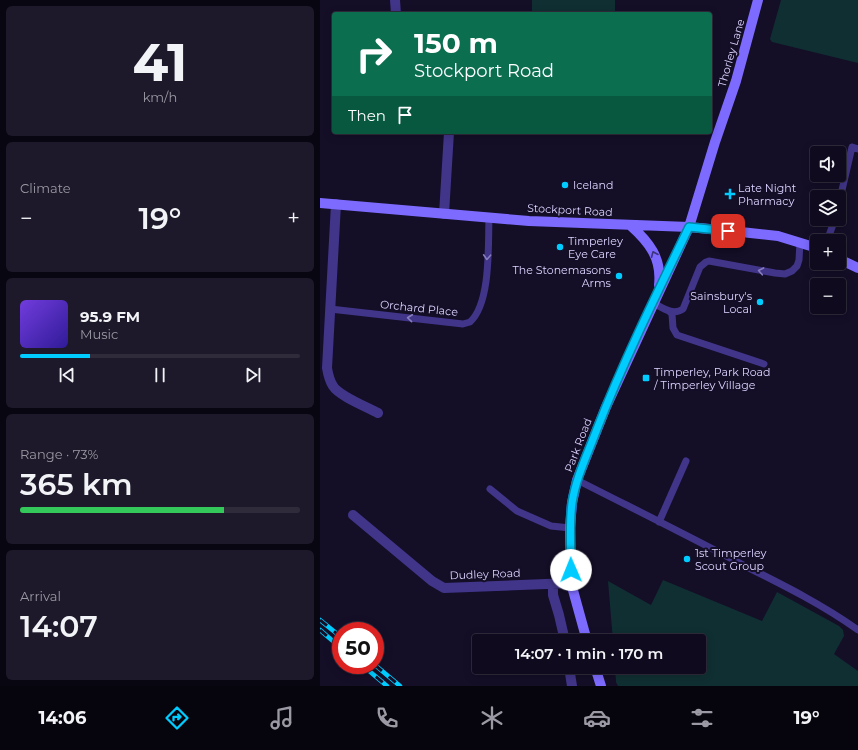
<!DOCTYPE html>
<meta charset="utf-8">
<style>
body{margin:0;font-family:Montserrat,sans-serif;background:#1d182a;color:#f1f3f6;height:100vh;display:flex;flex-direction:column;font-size:15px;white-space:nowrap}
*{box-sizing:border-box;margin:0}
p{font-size:13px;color:#9b9aa4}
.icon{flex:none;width:22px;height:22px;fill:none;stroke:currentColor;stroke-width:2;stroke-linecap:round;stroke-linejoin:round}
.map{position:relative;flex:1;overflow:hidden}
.sheet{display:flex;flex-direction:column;gap:6px;padding:6px;background:#080610;width:320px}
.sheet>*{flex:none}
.top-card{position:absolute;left:12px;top:12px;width:380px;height:122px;border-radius:4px;box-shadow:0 2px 10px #0003,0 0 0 1px #2f2b3b;background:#0b6e4f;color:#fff;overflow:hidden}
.controls{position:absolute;left:490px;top:146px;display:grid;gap:8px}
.controls a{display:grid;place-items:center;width:36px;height:36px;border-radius:4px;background:#0f0a1d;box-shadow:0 2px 10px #0003,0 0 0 1px #2f2b3b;font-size:20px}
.speed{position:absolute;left:12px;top:622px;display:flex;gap:8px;font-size:20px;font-weight:700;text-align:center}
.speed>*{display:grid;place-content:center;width:52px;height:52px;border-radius:50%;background:#0f0a1d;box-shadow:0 2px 10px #0003,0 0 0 1px #2f2b3b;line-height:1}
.speed .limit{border:6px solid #d22;background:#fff;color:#111}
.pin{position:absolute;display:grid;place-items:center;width:34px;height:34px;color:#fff;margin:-17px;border-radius:8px;box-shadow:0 2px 6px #0006}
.me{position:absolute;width:44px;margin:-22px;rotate:359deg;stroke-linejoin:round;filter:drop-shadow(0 0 3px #0008)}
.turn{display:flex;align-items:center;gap:14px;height:84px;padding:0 16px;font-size:18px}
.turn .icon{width:52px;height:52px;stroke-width:2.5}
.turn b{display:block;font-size:28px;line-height:34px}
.then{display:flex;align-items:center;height:38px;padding:0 16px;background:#0003;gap:8px;font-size:15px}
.big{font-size:30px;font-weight:600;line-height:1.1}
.sheet .widget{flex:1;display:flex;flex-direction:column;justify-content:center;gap:6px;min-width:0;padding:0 14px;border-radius:6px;background:#1d182a}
.sheet .dial{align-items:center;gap:0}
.dial b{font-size:52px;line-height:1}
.song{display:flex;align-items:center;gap:12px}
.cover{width:48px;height:48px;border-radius:6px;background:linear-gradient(135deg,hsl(260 70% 55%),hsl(250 70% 35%))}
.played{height:4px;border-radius:2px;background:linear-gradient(90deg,#0cf 25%,#2f2b3b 25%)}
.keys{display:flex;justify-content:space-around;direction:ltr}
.heat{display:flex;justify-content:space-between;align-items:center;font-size:22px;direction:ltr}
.charge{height:6px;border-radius:3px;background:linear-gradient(90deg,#34c759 73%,#2f2b3b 0)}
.trip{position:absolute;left:152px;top:634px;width:234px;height:40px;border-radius:4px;background:#0f0a1d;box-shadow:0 2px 10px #0003,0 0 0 1px #2f2b3b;font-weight:600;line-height:40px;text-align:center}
.tabs{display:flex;height:64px;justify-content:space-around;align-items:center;background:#06040c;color:#9b9aa4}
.tabs .icon{width:28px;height:28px}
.tabs .current{color:#0cf}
.tabs b{font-size:18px;color:#f1f3f6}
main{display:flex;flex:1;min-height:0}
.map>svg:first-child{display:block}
.green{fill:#102f32}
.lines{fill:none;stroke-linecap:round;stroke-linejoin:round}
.lane{stroke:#413589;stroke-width:7}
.street{stroke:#413589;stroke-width:10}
.secondary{stroke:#7d6bff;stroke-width:10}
.rail-casing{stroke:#0cf;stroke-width:4.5}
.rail{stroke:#140e27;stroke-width:3;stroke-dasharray:9;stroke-linecap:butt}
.oneway{stroke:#3e337d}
.oneway2{stroke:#877dbe}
.route-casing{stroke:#0085a6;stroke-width:10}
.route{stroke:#0cf;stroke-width:7}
.poi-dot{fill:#0cf;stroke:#140e27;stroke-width:1.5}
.labels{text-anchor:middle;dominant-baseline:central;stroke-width:4;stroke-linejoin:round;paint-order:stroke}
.street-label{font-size:11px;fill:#ddd4ff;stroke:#140e27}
.poi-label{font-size:11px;fill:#ddd4ff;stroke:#140e27;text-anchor:start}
</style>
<main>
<section class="sheet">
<div class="widget dial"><b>41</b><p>km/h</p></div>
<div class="widget"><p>Climate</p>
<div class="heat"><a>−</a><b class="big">19°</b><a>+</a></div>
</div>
<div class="widget">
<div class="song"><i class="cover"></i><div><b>95.9 FM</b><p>Music</p></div></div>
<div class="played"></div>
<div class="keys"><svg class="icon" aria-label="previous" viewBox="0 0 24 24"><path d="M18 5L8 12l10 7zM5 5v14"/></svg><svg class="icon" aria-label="pause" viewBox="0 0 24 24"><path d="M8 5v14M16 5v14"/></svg><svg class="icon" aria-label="next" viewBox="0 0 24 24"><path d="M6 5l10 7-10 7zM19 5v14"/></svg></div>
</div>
<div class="widget"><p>Range · 73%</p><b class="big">365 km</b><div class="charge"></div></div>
<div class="widget"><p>Arrival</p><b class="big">14:07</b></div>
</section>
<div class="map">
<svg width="538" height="686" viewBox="0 0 538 686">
<rect width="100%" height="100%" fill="#140e27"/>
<path class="green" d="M 212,0 L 295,0 L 295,14 L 212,14 Z
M 461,0 L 538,0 L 538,63 L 452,42 L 450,39 Z
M 343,580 L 442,621 L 457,592 L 519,626 L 523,630 L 524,636 L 514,654 L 538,671 L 538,686 L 298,686 L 296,682 L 295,667 L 379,667 L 379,641 L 293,641 L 288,581 L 331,605 Z"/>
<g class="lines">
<path class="lane" d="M 519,203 L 532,147 L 538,149
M 507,241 L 515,219
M 333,303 C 343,308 353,316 363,309 L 380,267 L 386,262 L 389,261 L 455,273 L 465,274 L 472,271 L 477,266 L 479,260 L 480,242
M 10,309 L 143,324 L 150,322 C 171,303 168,245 169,218
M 349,311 L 352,314 L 353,328 L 357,335 L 444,364
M 257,480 C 314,509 371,537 427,567 C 465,586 503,605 538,630
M 170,489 L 197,511 L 231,526 L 250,528
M 339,522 L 366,461"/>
<path class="street" d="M 75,0 L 76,14
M 16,204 L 7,368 C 8,374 9,380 13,386 C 19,396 47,407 58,413
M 124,214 L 129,132
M 33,515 L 112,581 L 124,588 L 251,583
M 233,584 L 233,595 L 239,615 L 245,641
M 249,667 L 252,686"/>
<path class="secondary" d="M 0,203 L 209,221 L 369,227 L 421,232 L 458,236 L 497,248
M 310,225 C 329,242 342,258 339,285
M 519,259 L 538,268
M 267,641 L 251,583 L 250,528 L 252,503 L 257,480 L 286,407 L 369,227 L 395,142 L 416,81 L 438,0
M 275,667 L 281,686"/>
<g class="rail-casing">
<path id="rail" d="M 0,620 L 21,637
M 0,630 L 21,648
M 42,665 L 67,686
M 55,665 L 80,686"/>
</g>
<use href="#rail" class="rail"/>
</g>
<defs><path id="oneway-chevron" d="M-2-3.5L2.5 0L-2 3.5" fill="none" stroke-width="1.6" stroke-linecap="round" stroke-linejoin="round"/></defs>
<use class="oneway" href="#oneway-chevron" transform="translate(334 254) rotate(-113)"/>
<g class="oneway2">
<use href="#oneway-chevron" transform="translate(167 257) rotate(93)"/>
<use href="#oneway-chevron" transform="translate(441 271) rotate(-169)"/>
<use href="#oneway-chevron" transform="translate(90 318) rotate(-174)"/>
</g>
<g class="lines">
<g class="route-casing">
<path id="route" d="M 251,570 C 251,548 249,525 252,503 C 256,477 268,453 277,429 C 304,360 337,293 369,227 L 408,231"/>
</g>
<use href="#route" class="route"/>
</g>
<g class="poi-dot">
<circle cx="245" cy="185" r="4"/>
<path d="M408 188h4v4h4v4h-4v4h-4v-4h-4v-4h4z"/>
<circle cx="240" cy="247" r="4"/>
<circle cx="299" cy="276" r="4"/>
<circle cx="440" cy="302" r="4"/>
<rect x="322" y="374" width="8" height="8" rx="2"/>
<circle cx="367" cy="559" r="4"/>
</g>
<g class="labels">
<g class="street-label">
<text transform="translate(411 53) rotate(-74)">Thorley Lane</text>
<text transform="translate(250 210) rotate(3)">Stockport Road</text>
<text transform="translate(99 308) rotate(6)">Orchard Place</text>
<text transform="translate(258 445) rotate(-69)">Park Road</text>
<text transform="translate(165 574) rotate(-2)">Dudley Road</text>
</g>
<g class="poi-label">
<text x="253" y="185">Iceland</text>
<text x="418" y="188">Late Night<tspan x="418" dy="13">Pharmacy</tspan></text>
<text x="248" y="241">Timperley<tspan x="248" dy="13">Eye Care</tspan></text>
<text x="291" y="270" text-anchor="end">The Stonemasons<tspan x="291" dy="13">Arms</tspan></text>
<text x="432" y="296" text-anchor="end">Sainsbury's<tspan x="432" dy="13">Local</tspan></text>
<text x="334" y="372">Timperley, Park Road<tspan x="334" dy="13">/ Timperley Village</tspan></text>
<text x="375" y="553">1st Timperley<tspan x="375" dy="13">Scout Group</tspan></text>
</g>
</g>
</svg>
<div class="controls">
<a><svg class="icon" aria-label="sound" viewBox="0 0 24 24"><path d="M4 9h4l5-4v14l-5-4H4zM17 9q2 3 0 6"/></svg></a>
<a><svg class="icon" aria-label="layers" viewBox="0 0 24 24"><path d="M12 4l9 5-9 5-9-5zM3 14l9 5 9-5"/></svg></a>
<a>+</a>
<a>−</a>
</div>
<div class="speed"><div class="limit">50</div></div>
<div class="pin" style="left:408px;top:231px;background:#d93025"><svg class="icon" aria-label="arrive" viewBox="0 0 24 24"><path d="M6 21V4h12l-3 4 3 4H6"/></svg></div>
<svg class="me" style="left:251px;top:570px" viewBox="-20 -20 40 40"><circle r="19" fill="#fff"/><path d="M0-13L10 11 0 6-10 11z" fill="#0cf"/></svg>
<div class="trip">14:07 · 1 min · 170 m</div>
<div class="top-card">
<div class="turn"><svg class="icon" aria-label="right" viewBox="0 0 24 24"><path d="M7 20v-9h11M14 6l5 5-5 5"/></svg><div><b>150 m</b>Stockport Road</div></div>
<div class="then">Then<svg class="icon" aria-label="arrive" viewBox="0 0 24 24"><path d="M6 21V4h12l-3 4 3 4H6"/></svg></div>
</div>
</div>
</main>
<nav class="tabs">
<b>14:06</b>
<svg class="icon current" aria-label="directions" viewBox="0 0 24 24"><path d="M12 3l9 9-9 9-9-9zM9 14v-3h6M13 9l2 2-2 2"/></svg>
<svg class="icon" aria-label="music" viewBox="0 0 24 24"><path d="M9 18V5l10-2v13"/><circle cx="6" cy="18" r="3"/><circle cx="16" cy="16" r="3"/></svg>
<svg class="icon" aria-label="phone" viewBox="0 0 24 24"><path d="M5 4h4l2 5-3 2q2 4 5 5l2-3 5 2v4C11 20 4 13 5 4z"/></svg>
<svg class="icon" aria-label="climate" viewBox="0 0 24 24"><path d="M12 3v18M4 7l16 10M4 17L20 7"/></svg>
<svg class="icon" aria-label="car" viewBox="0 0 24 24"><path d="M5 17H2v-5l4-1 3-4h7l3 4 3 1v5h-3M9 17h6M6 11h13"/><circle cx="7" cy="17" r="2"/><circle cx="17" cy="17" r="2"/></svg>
<svg class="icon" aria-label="filters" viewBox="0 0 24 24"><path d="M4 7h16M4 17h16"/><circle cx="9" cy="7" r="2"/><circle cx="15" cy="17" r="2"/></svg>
<b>19°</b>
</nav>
